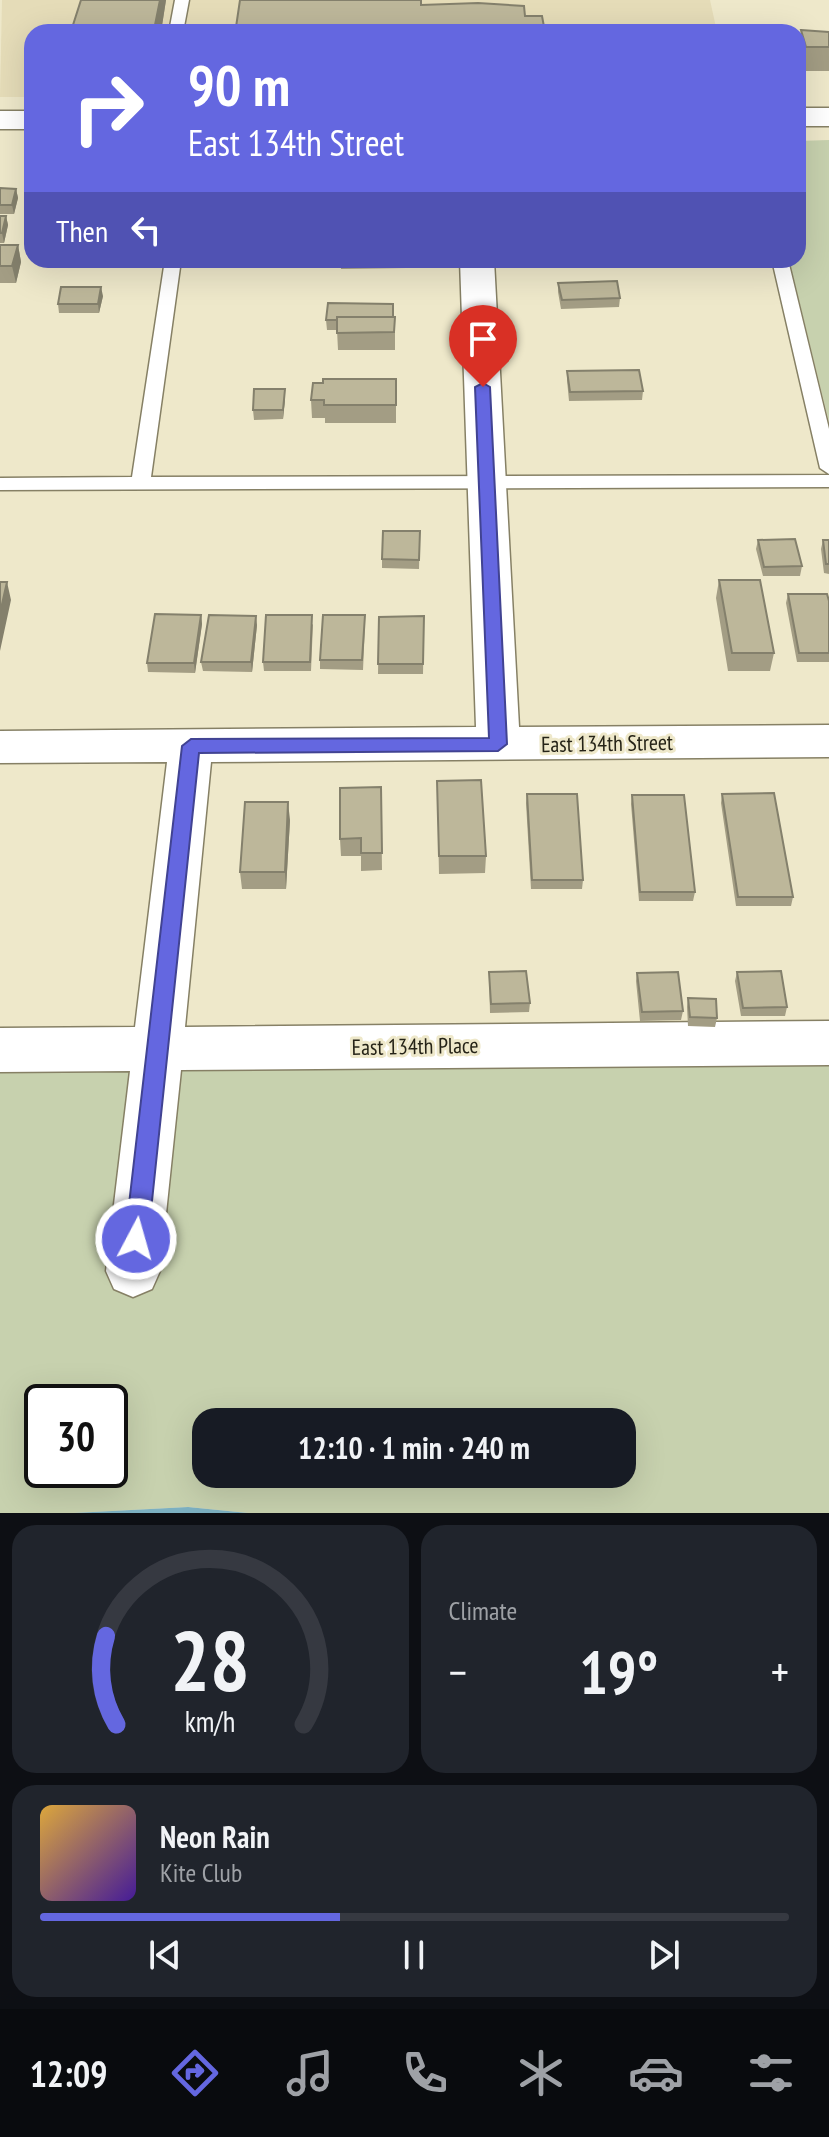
<!DOCTYPE html>
<meta charset="utf-8">
<style>
body{margin:0;font-family:"PT Sans Narrow",sans-serif;background:#20242c;color:#f1f3f6;height:100vh;display:flex;flex-direction:column;font-size:30px;white-space:nowrap}
*{box-sizing:border-box;margin:0}
p{font-size:26px;color:#9ea1a6}
.icon{flex:none;width:44px;height:44px;fill:none;stroke:currentColor;stroke-width:2;stroke-linecap:round;stroke-linejoin:round}
.map{position:relative;height:1513px;overflow:hidden}
.details{display:flex;flex-direction:column;gap:12px;padding:12px;background:#0d0f14;flex:1}
.details>*{flex:none}
.guide{position:absolute;left:24px;top:24px;width:782px;height:244px;border-radius:24px;box-shadow:0 8px 32px #0002;background:#6467e0;color:#fff;overflow:hidden}
.speed{position:absolute;left:24px;top:1384px;display:flex;gap:16px;font-size:40px;font-weight:700;text-align:center}
.speed>*{display:grid;place-content:center;width:104px;height:104px;border-radius:50%;background:#171b24;box-shadow:0 8px 32px #0002;line-height:1}
.speed .limit{border:4px solid #111;border-radius:12px;background:#fff;color:#111}
.pin{position:absolute;display:grid;place-items:center;width:68px;height:68px;color:#fff;margin:-82px -34px;border-radius:50% 50% 50% 0;rotate:-45deg;box-shadow:0 0 8px #0007}
.pin .icon{rotate:45deg}
.me{position:absolute;width:88px;margin:-44px;rotate:6deg;stroke-linejoin:round;filter:drop-shadow(0 0 6px #0008)}
.turn{display:flex;align-items:center;gap:28px;height:168px;padding:0 32px;font-size:36px}
.turn .icon{width:104px;height:104px;stroke-width:2.5}
.turn b{display:block;font-size:56px;line-height:68px}
.then{display:flex;align-items:center;height:76px;padding:0 32px;background:#0003;gap:16px;font-size:30px}
.big{font-size:60px;font-weight:800;line-height:1.1}
.details .widget{flex:1;display:flex;flex-direction:column;justify-content:center;gap:12px;min-width:0;padding:0 28px;border-radius:24px;background:#20242c}
.details .dial{align-items:center;gap:0}
.dial svg{height:208px;overflow:visible;fill:none;stroke:#363941;stroke-width:7;stroke-linecap:round;text-anchor:middle}
.dial text{fill:#f1f3f6;stroke:none}
.song{display:flex;align-items:center;gap:24px}
.cover{width:96px;height:96px;border-radius:12px;background:linear-gradient(135deg,hsl(40 70% 55%),hsl(260 70% 35%))}
.played{height:8px;border-radius:4px;background:linear-gradient(90deg,#6467e0 40%,#363941 40%)}
.keys{display:flex;justify-content:space-around;direction:ltr}
.heat{display:flex;justify-content:space-between;align-items:center;font-size:44px;direction:ltr}
.details .tiles{flex:1;display:grid;gap:12px;grid-template-columns:1fr 1fr}
.widget:last-child{grid-column:span 2}
.trip{position:absolute;left:192px;top:1408px;width:444px;height:80px;border-radius:24px;background:#171b24;box-shadow:0 8px 32px #0002;font-weight:800;line-height:80px;text-align:center}
.tab-bar{display:flex;height:128px;justify-content:space-around;align-items:center;background:#090b0e;color:#9ea1a6}
.tab-bar .icon{width:56px;height:56px}
.tab-bar .selected{color:#6467e0}
.tab-bar b{font-size:36px;color:#f1f3f6}
.map>svg:first-child{display:block}
.built{fill:#e5dcb8}
.green{fill:#c7d1ae;fill-rule:evenodd}
.water{fill:#7cb0c1}
.lines{fill:none;stroke-linecap:round;stroke-linejoin:round}
.service-casing{stroke:#868065;stroke-width:3}
.minor-casing{stroke:#868065;stroke-width:3}
.service{fill:#fff;fill-rule:evenodd}
.minor{fill:#fff;fill-rule:evenodd}
.wall{fill:#a39d84}
.shaded-wall{fill:#84806c}
.building{fill:#bdb79a;stroke:#84806c;stroke-width:2}
.route{fill:#6467e0;stroke:#414392;stroke-width:2}
.labels{text-anchor:middle;dominant-baseline:central;stroke-width:6;stroke-linejoin:round;paint-order:stroke}
.street-label{font-size:22px;fill:#252317;stroke:#eee8ca}
</style>
<div class="map">
<svg width="829" height="1513" viewBox="0 0 829 1513">
<rect width="100%" height="100%" fill="#eee8ca"/>
<path class="built" d="M 2,0 L 710,0 L 717,32 L 32,32 L 32,97 L 0,97 Z"/>
<path class="green" d="M 829,140 L 829,422 L 789,260 L 798,260 L 798,141 Z
M 829,1052 L 829,1513 L 248,1513 L 188,1507 L 74,1513 L 0,1513 L 0,1060 ZM 42,1402 L 110,1402 L 110,1470 L 42,1470 ZM 206,1422 L 622,1422 L 622,1474 L 206,1474 Z"/>
<path class="water" d="M 188,1507 L 248,1513 L 74,1513 Z"/>
<g class="lines">
<g class="service-casing">
<path id="service" d="M 175,0 L 189,0 L 183,32 L 169,32 Z
M 165,260 L 181,260 L 151,477 L 829,475 L 829,487 L 0,490 L 0,478 L 132,477 Z
M 772,260 L 788,260 L 829,429 L 829,474 L 820,468 Z"/>
</g>
<g class="minor-casing">
<path id="minor" d="M 798,108 L 829,108 L 829,126 L 798,126 Z
M 0,111 L 32,111 L 32,129 L 0,129 Z
M 460,260 L 494,260 L 519,727 L 829,725 L 829,757 L 211,762 L 185,1027 L 829,1021 L 829,1065 L 181,1070 L 160,1271 L 152,1289 L 133,1297 L 114,1289 L 106,1271 L 130,1071 L 0,1072 L 0,1028 L 135,1027 L 167,762 L 0,763 L 0,731 L 476,727 Z"/>
</g>
<use href="#service" class="service"/>
<use href="#minor" class="minor"/>
</g>
<path class="wall" d="M 81,0 L 166,0 L 161,32 L 74,32 L 73,25 Z
M 421,5 L 525,16 L 545,32 L 237,32 L 236,27 Z
M 801,30 L 829,32 L 829,71 L 802,71 L 798,56 Z
M 0,188 L 16,189 L 18,198 L 14,214 L 0,214 Z
M 0,216 L 6,216 L 8,225 L 4,243 L 0,243 Z
M 0,245 L 18,245 L 21,262 L 16,283 L 0,283 Z
M 341,260 L 406,260 L 406,268 L 341,269 Z
M 558,283 L 620,298 L 619,307 L 561,309 L 558,292 Z
M 103,296 L 99,313 L 59,313 L 58,304 Z
M 395,317 L 395,350 L 338,350 L 337,330 L 327,330 L 326,320 Z
M 567,371 L 643,391 L 642,400 L 569,401 L 567,380 Z
M 396,379 L 396,423 L 325,423 L 325,418 L 312,418 L 311,400 Z
M 285,389 L 285,398 L 283,419 L 254,420 L 253,410 Z
M 420,531 L 419,569 L 382,568 L 382,559 Z
M 758,540 L 802,566 L 800,576 L 763,576 L 756,549 Z
M 823,540 L 829,540 L 829,574 L 824,573 L 821,549 Z
M 719,580 L 774,653 L 770,671 L 728,671 L 716,598 Z
M 788,594 L 829,601 L 829,662 L 797,662 L 786,603 Z
M 201,615 L 202,624 L 195,673 L 148,672 L 147,663 Z
M 424,616 L 423,674 L 378,674 L 379,617 Z
M 313,624 L 311,671 L 264,671 L 263,662 Z
M 257,625 L 252,672 L 203,671 L 201,662 Z
M 365,625 L 363,670 L 320,669 L 320,660 Z
M 437,781 L 486,856 L 485,873 L 439,874 Z
M 381,787 L 382,870 L 361,871 L 361,856 L 341,856 L 340,839 Z
M 527,794 L 583,880 L 582,889 L 531,889 L 526,803 Z
M 722,794 L 793,897 L 791,906 L 736,906 L 721,803 Z
M 632,795 L 695,892 L 693,901 L 639,901 L 631,804 Z
M 290,820 L 286,889 L 242,889 L 240,872 Z
M 489,972 L 530,1003 L 529,1012 L 490,1013 Z
M 737,972 L 787,1007 L 785,1016 L 741,1016 L 735,981 Z
M 637,973 L 683,1011 L 681,1020 L 640,1021 L 636,981 Z
M 688,998 L 717,1018 L 715,1027 L 688,1026 L 687,1007 Z"/>
<path class="shaded-wall" d="M 160,0 L 166,0 L 161,32 L 156,32 L 155,25 Z
M 16,189 L 18,198 L 14,214 L 12,205 Z
M 6,216 L 8,225 L 4,243 L 2,233 Z
M 18,245 L 21,262 L 16,283 L 12,266 Z
M 101,287 L 103,296 L 99,313 L 98,304 Z
M 285,389 L 285,398 L 283,419 L 283,410 Z
M 7,582 L 11,600 L 0,651 L 0,613 Z
M 201,615 L 202,624 L 195,673 L 194,663 Z
M 256,616 L 257,625 L 252,672 L 251,662 Z
M 288,802 L 290,820 L 286,889 L 285,872 Z"/>
<path class="building" d="M 81,0 L 160,0 L 155,25 L 73,25 Z
M 240,0 L 421,0 L 421,5 L 478,3 L 524,6 L 525,16 L 542,16 L 545,32 L 251,32 L 252,27 L 236,27 Z
M 801,30 L 829,32 L 829,47 L 806,47 Z
M 0,188 L 16,189 L 12,205 L 0,205 Z
M 0,216 L 6,216 L 2,233 L 0,233 Z
M 0,245 L 18,245 L 12,266 L 0,266 Z
M 617,281 L 620,298 L 562,300 L 558,283 Z
M 61,287 L 101,287 L 98,304 L 58,304 Z
M 328,303 L 393,304 L 393,317 L 337,317 L 337,320 L 326,320 Z
M 337,317 L 395,317 L 394,332 L 337,333 Z
M 639,370 L 643,391 L 570,392 L 567,371 Z
M 323,379 L 396,379 L 396,405 L 324,405 L 324,400 L 311,400 L 313,383 L 323,383 Z
M 254,389 L 285,389 L 283,410 L 253,410 Z
M 383,531 L 420,531 L 419,560 L 382,559 Z
M 795,539 L 802,566 L 764,567 L 758,540 Z
M 823,540 L 829,540 L 829,564 L 826,564 Z
M 719,580 L 760,580 L 774,653 L 732,653 Z
M 0,582 L 7,582 L 0,613 Z
M 788,594 L 827,594 L 829,601 L 829,653 L 799,653 Z
M 155,614 L 201,615 L 194,663 L 147,663 Z
M 209,615 L 256,616 L 251,662 L 201,662 Z
M 266,615 L 312,615 L 310,662 L 263,662 Z
M 323,615 L 365,615 L 362,660 L 320,660 Z
M 424,616 L 423,664 L 378,664 L 379,617 Z
M 481,780 L 486,856 L 439,856 L 437,781 Z
M 381,787 L 382,853 L 361,853 L 361,838 L 340,839 L 340,788 Z
M 774,793 L 793,897 L 738,897 L 722,794 Z
M 527,794 L 577,794 L 583,880 L 532,880 Z
M 632,795 L 684,795 L 695,892 L 640,892 Z
M 245,802 L 288,802 L 285,872 L 240,872 Z
M 526,971 L 530,1003 L 491,1004 L 489,972 Z
M 781,971 L 787,1007 L 743,1008 L 737,972 Z
M 678,972 L 683,1011 L 642,1012 L 637,973 Z
M 688,998 L 716,999 L 717,1018 L 690,1017 Z"/>
<path class="route" d="M 483,383 L 490,387 L 507,744 L 498,751 L 199,753 L 148,1239 L 144,1246 L 136,1249 L 128,1246 L 125,1239 L 182,746 L 191,739 L 489,738 L 475,387 Z"/>
<g class="labels">
<g class="street-label">
<text transform="translate(607 743) rotate(-1)">East 134th Street</text>
<text transform="translate(415 1046) rotate(-1)">East 134th Place</text>
</g>
</g>
</svg>
<div class="speed"><div class="limit">30</div></div>
<div class="pin" style="left:483px;top:387px;background:#d93025"><svg class="icon" aria-label="arrive" viewBox="0 0 24 24"><path d="M6 21V4h12l-3 4 3 4H6"/></svg></div>
<svg class="me" style="left:136px;top:1239px" viewBox="-20 -20 40 40"><circle r="17" fill="#6467e0" stroke="#fff" stroke-width="3"/><path d="M0-11L8 9 0 5-8 9z" fill="#fff"/></svg>
<div class="trip">12:10 · 1 min · 240 m</div>
<div class="guide">
<div class="turn"><svg class="icon" aria-label="right" viewBox="0 0 24 24"><path d="M7 20v-9h11M14 6l5 5-5 5"/></svg><div><b>90 m</b>East 134th Street</div></div>
<div class="then">Then<svg class="icon" aria-label="left" viewBox="0 0 24 24"><path d="M17 20v-9H6M10 6l-5 5 5 5"/></svg></div>
</div>
</div>
<section class="details">
<div class="tiles">
<div class="widget dial"><svg viewBox="0 0 100 80">
<path d="M14 69A42 42 0 1 1 86 69"/>
<path d="M14 69A42 42 0 0 1 10 35" stroke="#6467e0"/>
<text x="50" y="56" font-size="32" font-weight="700">28</text>
<text x="50" y="72" font-size="11">km/h</text>
</svg></div>
<div class="widget"><p>Climate</p>
<div class="heat"><a>−</a><b class="big">19°</b><a>+</a></div>
</div>
<div class="widget">
<div class="song"><i class="cover"></i><div><b>Neon Rain</b><p>Kite Club</p></div></div>
<div class="played"></div>
<div class="keys"><svg class="icon" aria-label="previous" viewBox="0 0 24 24"><path d="M18 5L8 12l10 7zM5 5v14"/></svg><svg class="icon" aria-label="pause" viewBox="0 0 24 24"><path d="M8 5v14M16 5v14"/></svg><svg class="icon" aria-label="next" viewBox="0 0 24 24"><path d="M6 5l10 7-10 7zM19 5v14"/></svg></div>
</div>
</div>
</section>
<nav class="tab-bar">
<b>12:09</b>
<svg class="icon selected" aria-label="directions" viewBox="0 0 24 24"><path d="M12 3l9 9-9 9-9-9zM9 14v-3h6M13 9l2 2-2 2"/></svg>
<svg class="icon" aria-label="music" viewBox="0 0 24 24"><path d="M9 18V5l10-2v13"/><circle cx="6" cy="18" r="3"/><circle cx="16" cy="16" r="3"/></svg>
<svg class="icon" aria-label="phone" viewBox="0 0 24 24"><path d="M5 4h4l2 5-3 2q2 4 5 5l2-3 5 2v4C11 20 4 13 5 4z"/></svg>
<svg class="icon" aria-label="climate" viewBox="0 0 24 24"><path d="M12 3v18M4 7l16 10M4 17L20 7"/></svg>
<svg class="icon" aria-label="car" viewBox="0 0 24 24"><path d="M5 17H2v-5l4-1 3-4h7l3 4 3 1v5h-3M9 17h6M6 11h13"/><circle cx="7" cy="17" r="2"/><circle cx="17" cy="17" r="2"/></svg>
<svg class="icon" aria-label="filters" viewBox="0 0 24 24"><path d="M4 7h16M4 17h16"/><circle cx="9" cy="7" r="2"/><circle cx="15" cy="17" r="2"/></svg>
</nav>
